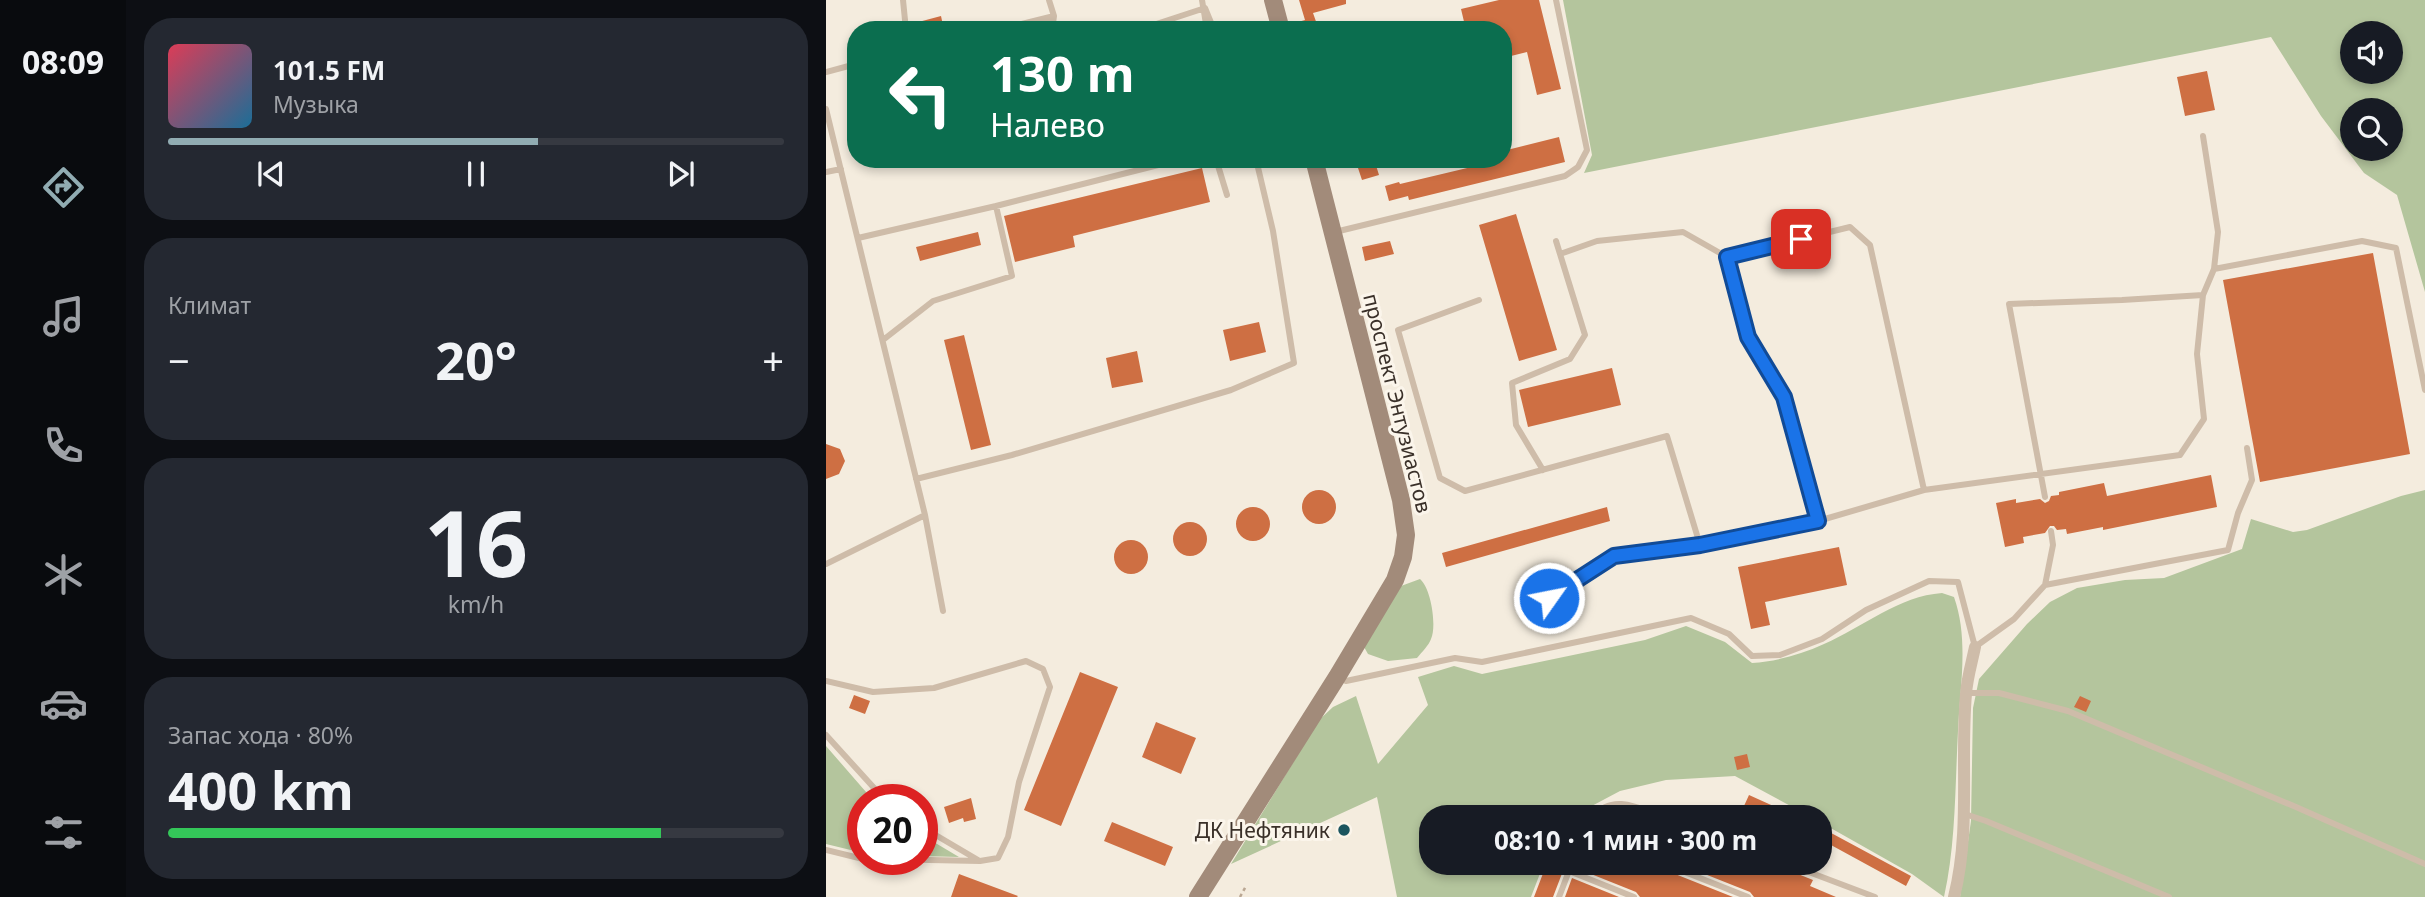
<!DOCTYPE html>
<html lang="ru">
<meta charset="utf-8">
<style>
body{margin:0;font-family:"Noto Sans",sans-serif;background:#242831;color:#f1f3f6;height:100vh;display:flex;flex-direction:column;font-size:26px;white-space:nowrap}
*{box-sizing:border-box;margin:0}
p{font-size:23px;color:#9ea1a6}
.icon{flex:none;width:38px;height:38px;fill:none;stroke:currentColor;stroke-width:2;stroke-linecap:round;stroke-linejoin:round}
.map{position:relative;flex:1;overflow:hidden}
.panel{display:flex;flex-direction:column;gap:18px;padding:18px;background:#0d0f14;width:700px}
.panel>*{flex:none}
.top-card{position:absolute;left:21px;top:21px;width:665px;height:147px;border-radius:28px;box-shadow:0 4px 10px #0003;background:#0b6e4f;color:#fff;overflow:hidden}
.buttons{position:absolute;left:1514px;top:21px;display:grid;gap:14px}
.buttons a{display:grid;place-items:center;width:63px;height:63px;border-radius:50%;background:#171b24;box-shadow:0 4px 10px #0003;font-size:35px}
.speed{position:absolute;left:21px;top:784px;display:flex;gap:14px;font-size:35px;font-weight:700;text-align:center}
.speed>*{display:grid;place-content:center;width:91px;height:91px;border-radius:50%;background:#171b24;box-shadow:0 4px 10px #0003;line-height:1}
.speed .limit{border:10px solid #d22;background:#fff;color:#111}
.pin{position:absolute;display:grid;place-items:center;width:60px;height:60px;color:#fff;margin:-30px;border-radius:14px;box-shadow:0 4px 10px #0006}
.me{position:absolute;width:77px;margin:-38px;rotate:57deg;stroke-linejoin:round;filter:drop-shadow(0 0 5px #0008)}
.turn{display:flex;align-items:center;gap:24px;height:147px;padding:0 28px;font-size:32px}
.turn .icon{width:91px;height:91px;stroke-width:2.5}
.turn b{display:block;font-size:49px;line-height:60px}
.big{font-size:52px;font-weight:700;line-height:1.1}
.panel .widget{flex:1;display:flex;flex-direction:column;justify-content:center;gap:10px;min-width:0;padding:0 24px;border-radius:28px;background:#242831}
.panel .dial{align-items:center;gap:0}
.dial b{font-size:91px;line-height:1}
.song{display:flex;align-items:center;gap:21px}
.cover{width:84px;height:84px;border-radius:10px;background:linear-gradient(135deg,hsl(350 70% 55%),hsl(200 70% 35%))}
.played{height:7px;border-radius:4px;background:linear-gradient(90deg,#91acb2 60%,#363941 60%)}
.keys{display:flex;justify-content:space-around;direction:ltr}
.heat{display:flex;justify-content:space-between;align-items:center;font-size:38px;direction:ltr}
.charge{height:10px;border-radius:5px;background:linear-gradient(90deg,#34c759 80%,#363941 0)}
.trip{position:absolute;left:593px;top:805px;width:413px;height:70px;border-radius:28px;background:#171b24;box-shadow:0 4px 10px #0003;font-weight:700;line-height:70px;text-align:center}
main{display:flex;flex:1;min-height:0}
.menu{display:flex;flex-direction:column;width:126px;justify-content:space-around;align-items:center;background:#090b0e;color:#9ea1a6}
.menu .icon{width:49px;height:49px}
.menu .selected{color:#91acb2}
.menu b{font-size:32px;color:#f1f3f6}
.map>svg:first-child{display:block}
.green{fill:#b4c59d;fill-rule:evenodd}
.building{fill:#ce6f43}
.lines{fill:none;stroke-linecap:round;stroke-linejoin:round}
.path{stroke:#baa793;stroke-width:2.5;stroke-dasharray:3.5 3.5;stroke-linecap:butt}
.lane{stroke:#cebca9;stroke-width:6}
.street{stroke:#cebca9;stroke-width:12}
.secondary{stroke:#a28b7a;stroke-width:18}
.route-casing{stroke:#114b97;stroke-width:18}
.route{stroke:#1a73e8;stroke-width:12}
.poi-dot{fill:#1b555f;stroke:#fbf5eb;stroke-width:2.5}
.labels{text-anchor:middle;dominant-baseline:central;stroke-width:6;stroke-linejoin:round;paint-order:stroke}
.street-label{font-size:21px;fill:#3a3029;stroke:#fbf5eb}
.poi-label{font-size:21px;fill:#3a3029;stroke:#fbf5eb;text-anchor:end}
</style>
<main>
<nav class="menu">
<b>08:09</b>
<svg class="icon selected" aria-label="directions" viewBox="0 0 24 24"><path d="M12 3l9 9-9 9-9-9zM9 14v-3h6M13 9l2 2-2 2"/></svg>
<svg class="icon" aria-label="music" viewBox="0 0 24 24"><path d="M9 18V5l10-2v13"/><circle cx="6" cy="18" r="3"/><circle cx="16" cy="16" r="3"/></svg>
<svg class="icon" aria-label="phone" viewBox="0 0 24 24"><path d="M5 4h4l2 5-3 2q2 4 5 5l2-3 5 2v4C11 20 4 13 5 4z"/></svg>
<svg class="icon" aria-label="climate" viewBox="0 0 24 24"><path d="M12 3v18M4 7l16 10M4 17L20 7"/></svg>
<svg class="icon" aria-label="car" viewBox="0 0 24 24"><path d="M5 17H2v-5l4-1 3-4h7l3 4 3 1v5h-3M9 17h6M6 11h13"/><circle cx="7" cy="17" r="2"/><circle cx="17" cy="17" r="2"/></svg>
<svg class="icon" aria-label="filters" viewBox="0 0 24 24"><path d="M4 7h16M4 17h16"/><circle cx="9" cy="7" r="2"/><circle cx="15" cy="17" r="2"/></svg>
</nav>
<section class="panel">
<div class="widget">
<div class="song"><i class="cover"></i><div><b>101.5 FM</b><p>Музыка</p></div></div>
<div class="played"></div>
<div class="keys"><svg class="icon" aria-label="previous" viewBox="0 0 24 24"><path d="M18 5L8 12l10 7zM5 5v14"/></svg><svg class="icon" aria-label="pause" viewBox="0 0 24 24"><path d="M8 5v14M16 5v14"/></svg><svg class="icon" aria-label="next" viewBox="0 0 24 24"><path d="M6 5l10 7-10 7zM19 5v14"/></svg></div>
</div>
<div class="widget"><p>Климат</p>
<div class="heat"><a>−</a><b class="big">20°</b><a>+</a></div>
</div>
<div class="widget dial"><b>16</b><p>km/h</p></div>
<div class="widget"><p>Запас хода · 80%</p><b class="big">400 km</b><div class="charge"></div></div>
</section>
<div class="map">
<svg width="1599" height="897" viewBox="0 0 1599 897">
<rect width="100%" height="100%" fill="#f4ecde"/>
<path class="green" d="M 737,0 L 1599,0 L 1599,292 L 1571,195 L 1538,173 L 1495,116 L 1445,37 L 758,173 L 766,155 ZM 1526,33 L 1564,33 L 1564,72 L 1526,72 ZM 1526,110 L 1564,110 L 1564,149 L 1526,149 Z
M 1599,490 L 1599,897 L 1134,897 L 1145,821 L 1147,708 L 1153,679 L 1201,624 L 1224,602 L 1251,588 L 1299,580 L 1338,578 L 1416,549 L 1425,519 L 1467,532 L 1481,530 L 1575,496 Z
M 594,579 C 605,588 611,626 605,639 C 603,645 596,652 591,658 L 562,661 L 542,654 L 538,647 L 575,586 Z
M 1116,593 L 1128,597 C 1143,639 1134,687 1132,731 C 1129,786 1130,843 1118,897 L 1086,874 L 994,822 L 994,817 L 985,817 L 909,776 L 840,780 L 794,791 L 745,817 L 606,817 L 606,863 L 718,863 L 705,897 L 571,897 L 551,797 L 405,864 L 493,720 L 507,707 L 530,696 L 552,764 L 602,705 L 592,677 L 628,666 L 656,674 L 819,640 L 860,626 L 899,642 L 926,663 C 951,661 974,655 998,644 C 1037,627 1073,596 1116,593 Z
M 0,746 L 47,800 L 37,800 L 37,853 L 0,844 Z
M 96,835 L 133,857 L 96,856 Z"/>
<path class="building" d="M 473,0 L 520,0 L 520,4 L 487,13 L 493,30 L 466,30 L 465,24 L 479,20 Z
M 673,0 L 713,0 L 735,89 L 711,95 L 701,52 L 677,58 L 677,30 L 640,30 L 635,9 Z
M 115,16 L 118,30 L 86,30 L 85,24 Z
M 1381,71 L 1389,110 L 1359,116 L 1351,77 Z
M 733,137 L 739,162 L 583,200 L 582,196 L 563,201 L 559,186 L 573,182 L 574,184 L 658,164 L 657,159 L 677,159 L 677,151 Z
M 529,159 L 548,159 L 553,175 L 536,180 Z
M 376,168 L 384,202 L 247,236 L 249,247 L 189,262 L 178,216 Z
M 690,214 L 731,350 L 693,361 L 653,225 Z
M 152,232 L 155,245 L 94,261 L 90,247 Z
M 564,241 L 568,254 L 539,261 L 536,247 Z
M 1547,253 L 1584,454 L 1434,482 L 1397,280 Z
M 433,322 L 440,352 L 404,361 L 397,330 Z
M 138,335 L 165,445 L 145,450 L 118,340 Z
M 311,351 L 317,382 L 286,388 L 280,358 Z
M 786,368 L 795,405 L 702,427 L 693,390 Z
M 0,444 L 14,449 L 19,461 L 13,474 L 0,479 Z
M 1385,475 L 1391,507 L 1277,530 L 1277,527 L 1241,534 L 1240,529 L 1231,530 L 1228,526 L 1224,526 L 1219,533 L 1197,537 L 1198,543 L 1179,547 L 1170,503 L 1190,499 L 1190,503 L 1214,499 L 1219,503 L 1223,501 L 1225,496 L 1233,495 L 1233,492 L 1278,483 L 1281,496 Z
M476 507a17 17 0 1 1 34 0a17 17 0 1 1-34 0Z
M 781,507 L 784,521 L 620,567 L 616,553 Z
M410 524a17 17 0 1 1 34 0a17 17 0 1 1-34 0Z
M347 539a17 17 0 1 1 34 0a17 17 0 1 1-34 0Z
M288 557a17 17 0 1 1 34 0a17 17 0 1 1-34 0Z
M 1013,547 L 1021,585 L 939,602 L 944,625 L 925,629 L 912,567 Z
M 254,672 L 292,687 L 235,826 L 198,810 Z
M 28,695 L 44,701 L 39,714 L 23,708 Z
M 1254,696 L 1265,701 L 1260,712 L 1248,707 Z
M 330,722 L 370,738 L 355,774 L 316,757 Z
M 921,754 L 924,767 L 911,770 L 908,757 Z
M 923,795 L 972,817 L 944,817 L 918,806 Z
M 145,798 L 150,819 L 138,822 L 137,818 L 123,823 L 118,807 Z
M 286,822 L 347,847 L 339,866 L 278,841 Z
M 994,827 L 1085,876 L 1080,886 L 994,839 Z
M 721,863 L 740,863 L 727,897 L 708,897 Z
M 752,863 L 830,863 L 834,868 L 907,897 L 814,897 L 810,892 L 750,868 Z
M 851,863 L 953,863 L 957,868 L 987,880 L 984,886 L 1010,897 L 928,897 L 924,892 Z
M 133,874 L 192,896 L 191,897 L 125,897 Z
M 746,878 L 793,897 L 739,897 Z"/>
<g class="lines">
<path class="path" d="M 414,897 L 420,886"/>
<path class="lane" d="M 77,0 L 80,30
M 376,0 L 381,30
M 171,30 L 228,16 L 223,0
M 226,30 L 228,16
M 312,30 L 379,8 L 388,30
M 0,72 L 30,64
M 0,109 L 99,515 L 117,611
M 1377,136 L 1392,232 L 1388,269
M 390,159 L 401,195
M 0,172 L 15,169
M 509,232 L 739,176 L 752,167 L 761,150 L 730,0
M 32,238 L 170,206
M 734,254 L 771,241 L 857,232 L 901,257
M 653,300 L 572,330 L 614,478 L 639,491 L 841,436 L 874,545
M 57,340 L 107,301 L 186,276 L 170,206 L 356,159
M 717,470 L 690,425 L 686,383 L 744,359 L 759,335 L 730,241
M 90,479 L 186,455 L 405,390 L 468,363 L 447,231 L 430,159
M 1219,497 L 1183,304 L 1296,300 L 1377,295
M 992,521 L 1098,490
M 0,564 L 99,515
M 1219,585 L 1402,550 L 1412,513 L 1426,480 L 1421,448
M 701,611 L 788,556 L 874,545 L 992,521 L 958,397 L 922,337 L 901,257 L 1024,227 L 1044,245 L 1098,490 L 1354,455 L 1378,419 L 1371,354 L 1377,295 L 1388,269 L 1536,241 L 1570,248 L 1599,390
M 513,678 L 520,681 L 629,658 L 656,662 L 865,618 L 903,634 L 926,656 L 954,655 L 996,639 L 1040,610 L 1103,581 L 1132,582 L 1149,647 L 1188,619 L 1219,585 L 1227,545 L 1225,531
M 0,681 L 47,692 L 108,688 L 200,661 L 217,669 L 224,687 L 193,782 L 182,837 L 172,858 L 154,861 L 53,859
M 1140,693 L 1173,693 L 1242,711 L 1470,807 L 1599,864
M 0,735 L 59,800
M 1139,814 L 1160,821 L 1343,897
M 768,817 C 786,792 815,809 838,817
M 96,827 L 152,860
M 0,850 L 37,859
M 836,863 L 922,897
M 959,863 L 1049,897
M 743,871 L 808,897
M 733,897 L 746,863"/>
<path class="street" d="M 1128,897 C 1145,830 1134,762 1140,694 C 1141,678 1146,662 1149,647"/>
<path class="secondary" d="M 447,0 L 455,30
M 372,897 L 511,677 L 569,580 L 577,557 L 580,535 L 575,500 L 488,159"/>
</g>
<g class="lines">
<g class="route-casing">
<path id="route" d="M 723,598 L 788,556 L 874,545 L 992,521 L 958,397 L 922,337 L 901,257 L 975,239"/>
</g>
<use href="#route" class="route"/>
</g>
<circle class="poi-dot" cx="518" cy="830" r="7"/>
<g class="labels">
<g class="street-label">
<text transform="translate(572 403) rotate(76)">проспект Энтузиастов</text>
</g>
<g class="poi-label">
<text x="504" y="830">ДК Нефтяник</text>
</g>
</g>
</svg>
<div class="buttons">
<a><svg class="icon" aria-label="sound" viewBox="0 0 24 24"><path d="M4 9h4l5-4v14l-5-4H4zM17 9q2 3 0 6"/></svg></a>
<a><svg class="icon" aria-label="search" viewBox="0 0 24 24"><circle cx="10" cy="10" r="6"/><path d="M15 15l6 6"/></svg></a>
</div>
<div class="speed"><div class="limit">20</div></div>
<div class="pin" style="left:975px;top:239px;background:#d93025"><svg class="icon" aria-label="arrive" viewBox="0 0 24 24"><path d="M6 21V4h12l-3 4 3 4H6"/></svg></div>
<svg class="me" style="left:723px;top:598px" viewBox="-20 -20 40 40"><circle r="17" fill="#1a73e8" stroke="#fff" stroke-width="3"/><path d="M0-11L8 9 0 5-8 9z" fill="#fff"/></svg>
<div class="trip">08:10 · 1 мин · 300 m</div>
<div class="top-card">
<div class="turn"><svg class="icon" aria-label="left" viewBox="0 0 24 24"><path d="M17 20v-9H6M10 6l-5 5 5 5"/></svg><div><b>130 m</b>Налево</div></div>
</div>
</div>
</main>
